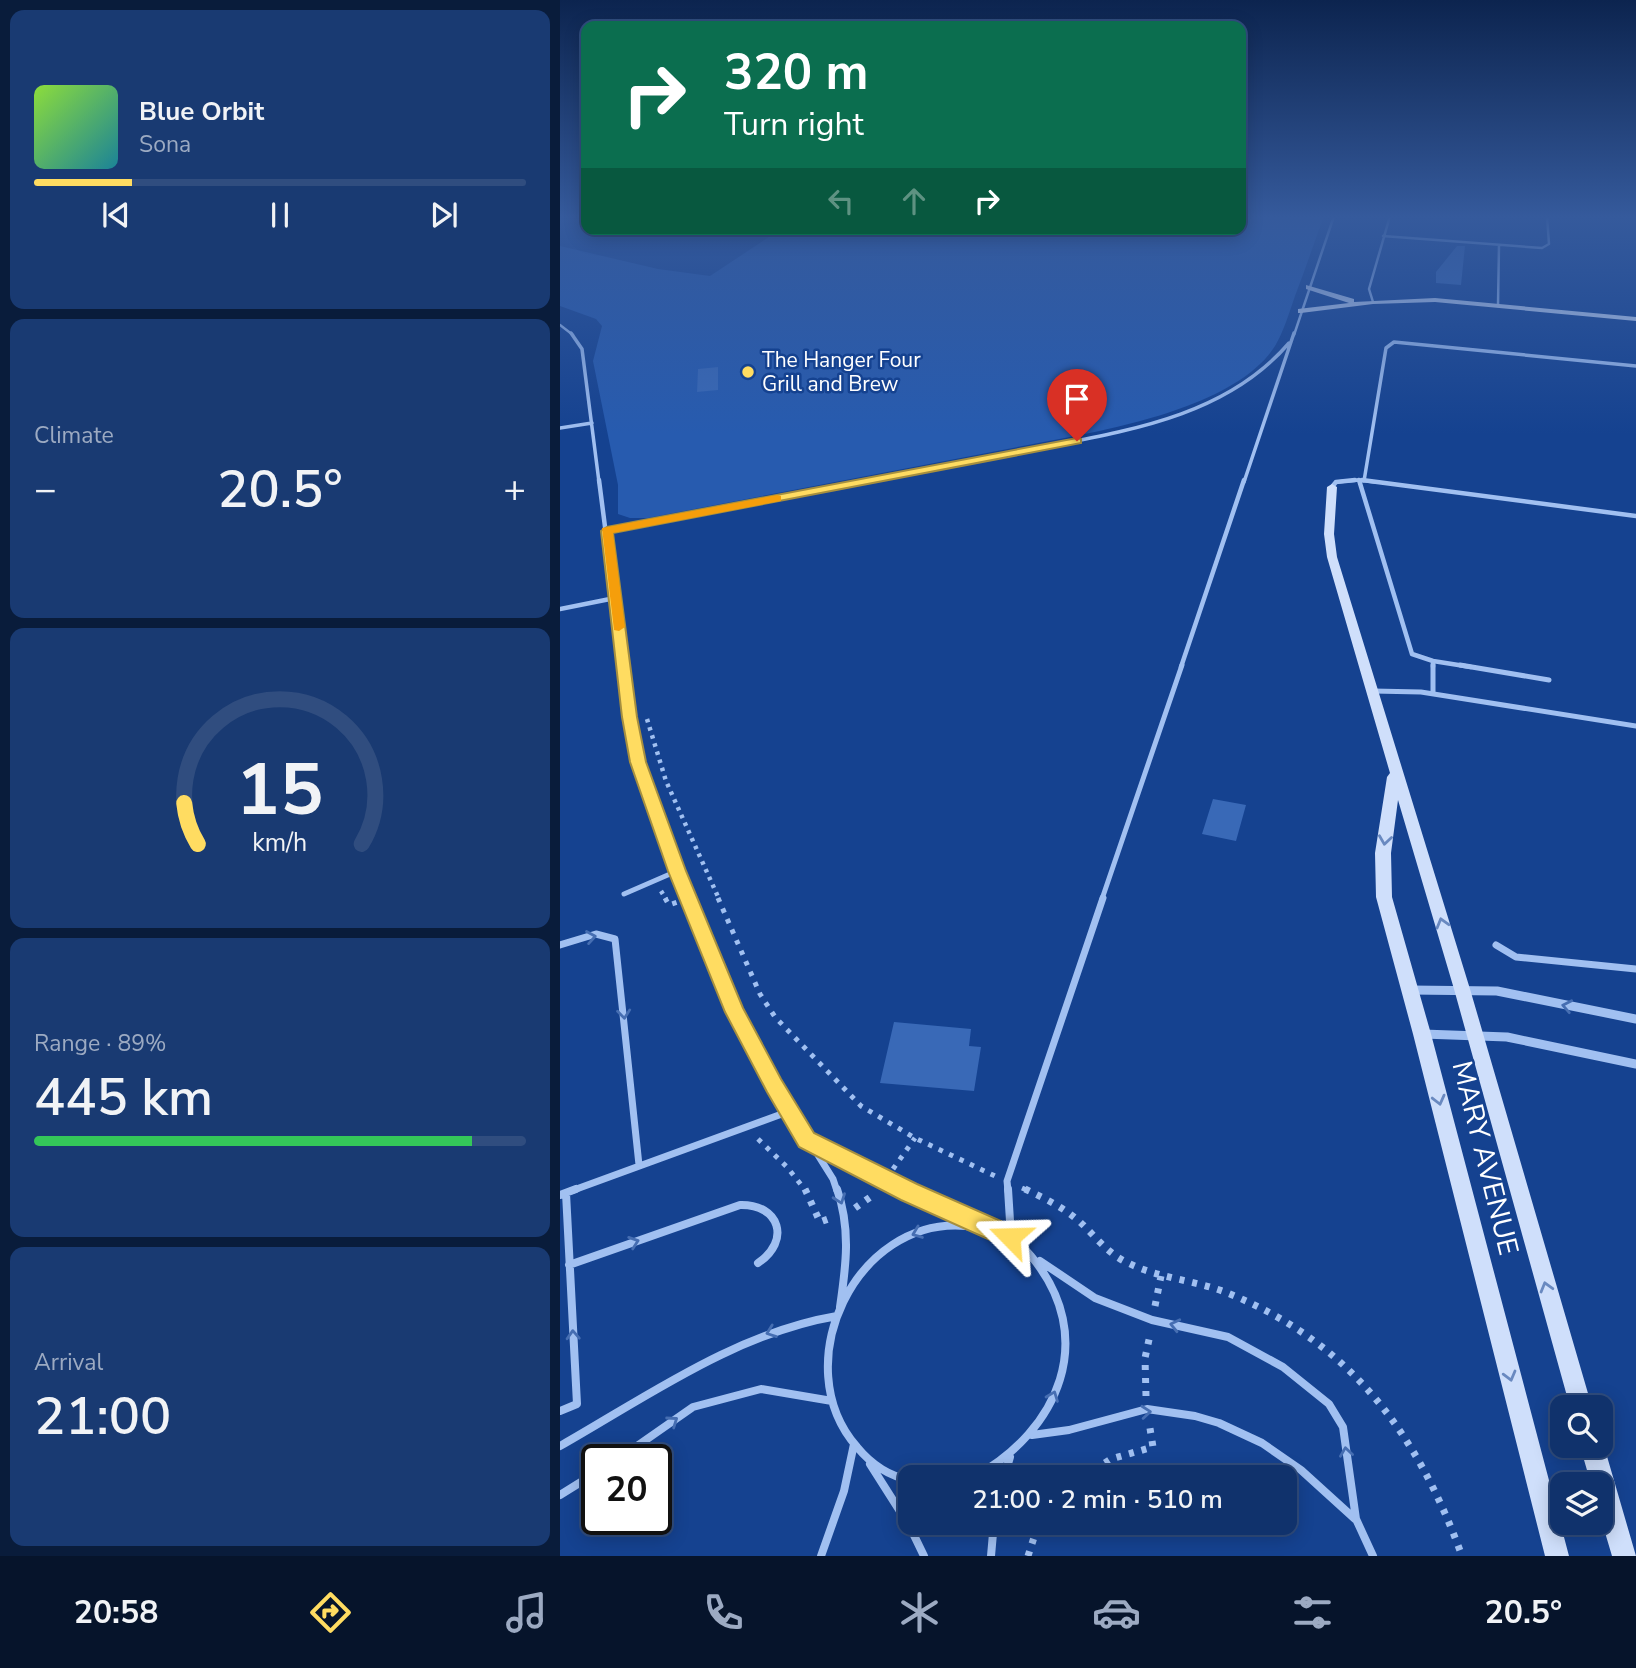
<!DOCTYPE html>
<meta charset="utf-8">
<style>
body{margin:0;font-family:"Nunito Sans",sans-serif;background:#193a72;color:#f1f3f6;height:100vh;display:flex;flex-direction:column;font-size:26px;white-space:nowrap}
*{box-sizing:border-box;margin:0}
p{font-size:23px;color:#9caac2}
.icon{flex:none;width:38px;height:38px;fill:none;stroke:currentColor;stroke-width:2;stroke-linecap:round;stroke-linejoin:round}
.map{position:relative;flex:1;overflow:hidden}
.sheet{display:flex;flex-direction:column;gap:10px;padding:10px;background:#091c3b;width:560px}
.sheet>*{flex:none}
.banner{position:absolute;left:21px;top:21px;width:665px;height:214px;border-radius:14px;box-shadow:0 4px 18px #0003,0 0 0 2px #304d7f;background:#0b6e4f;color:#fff;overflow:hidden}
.buttons{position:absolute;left:990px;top:1395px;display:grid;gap:14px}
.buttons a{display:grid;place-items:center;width:63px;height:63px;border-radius:14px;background:#10326c;box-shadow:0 4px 18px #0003,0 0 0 2px #304d7f;font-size:35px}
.speed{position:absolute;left:21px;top:1444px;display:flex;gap:14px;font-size:35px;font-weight:700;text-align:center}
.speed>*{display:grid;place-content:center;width:91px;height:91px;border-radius:50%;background:#10326c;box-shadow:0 4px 18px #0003,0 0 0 2px #304d7f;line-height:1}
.speed .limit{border:4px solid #111;border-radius:10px;background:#fff;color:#111}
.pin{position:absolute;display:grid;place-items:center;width:60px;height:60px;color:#fff;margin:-72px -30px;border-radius:50% 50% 50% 0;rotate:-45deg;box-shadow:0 0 7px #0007}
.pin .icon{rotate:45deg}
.me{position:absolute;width:77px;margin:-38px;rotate:292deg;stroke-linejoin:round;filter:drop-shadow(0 0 5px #0008)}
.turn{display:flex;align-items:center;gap:24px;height:147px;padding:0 28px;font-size:32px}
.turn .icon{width:91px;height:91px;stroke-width:2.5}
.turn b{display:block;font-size:49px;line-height:60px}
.lanes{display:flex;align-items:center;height:66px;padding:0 28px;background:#0003;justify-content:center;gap:35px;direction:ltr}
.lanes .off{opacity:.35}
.big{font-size:52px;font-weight:600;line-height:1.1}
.sheet .widget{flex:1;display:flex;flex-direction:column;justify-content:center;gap:10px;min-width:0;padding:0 24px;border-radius:14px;background:#193a72}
.sheet .dial{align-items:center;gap:0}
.dial svg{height:182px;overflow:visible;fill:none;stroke:#304d7f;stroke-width:7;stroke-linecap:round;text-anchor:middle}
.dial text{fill:#f1f3f6;stroke:none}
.song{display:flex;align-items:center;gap:21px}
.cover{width:84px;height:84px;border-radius:10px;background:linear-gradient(135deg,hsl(90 70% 55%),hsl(190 70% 35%))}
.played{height:7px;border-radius:4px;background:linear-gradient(90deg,#ffdc61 20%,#304d7f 20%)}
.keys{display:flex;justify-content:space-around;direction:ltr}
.heat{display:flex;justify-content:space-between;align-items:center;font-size:38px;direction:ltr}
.charge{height:10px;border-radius:5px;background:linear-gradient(90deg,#34c759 89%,#304d7f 0)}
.trip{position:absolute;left:338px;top:1465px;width:399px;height:70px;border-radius:14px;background:#10326c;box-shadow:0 4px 18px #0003,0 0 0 2px #304d7f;font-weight:600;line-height:70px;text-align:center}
.tab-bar{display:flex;height:112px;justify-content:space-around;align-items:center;background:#06142b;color:#9caac2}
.tab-bar .icon{width:49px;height:49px}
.tab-bar .selected{color:#ffdc61}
.tab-bar b{font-size:32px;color:#f1f3f6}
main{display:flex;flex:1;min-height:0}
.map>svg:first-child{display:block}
.green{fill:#275baf}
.building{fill:#3969b7}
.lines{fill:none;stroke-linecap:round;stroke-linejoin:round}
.path-far2{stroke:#a1c0f1;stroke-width:4.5;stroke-dasharray:3.5 5;stroke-linecap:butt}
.path-far1{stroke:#a1c0f1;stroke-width:5;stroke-dasharray:4.5 7;stroke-linecap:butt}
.path{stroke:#a1c0f1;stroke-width:7;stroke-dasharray:5 8;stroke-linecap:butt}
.lane-far5{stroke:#a1c0f1;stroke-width:2.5}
.lane-far4{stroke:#a1c0f1;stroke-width:3.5}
.lane-far3{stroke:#a1c0f1;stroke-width:4.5}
.lane-far2{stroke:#a1c0f1;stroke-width:5}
.lane-far1{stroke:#a1c0f1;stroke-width:7}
.lane{stroke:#a1c0f1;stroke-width:8}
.street{stroke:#a1c0f1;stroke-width:9}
.secondary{fill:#cfdffb;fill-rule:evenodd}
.oneway{stroke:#6989c0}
.oneway2{stroke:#466eb2}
.route{fill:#ffdc61;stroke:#a68f3f;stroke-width:2}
.slow{fill:#f59e0b}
.poi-dot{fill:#ffdc61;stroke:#154290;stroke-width:2.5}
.labels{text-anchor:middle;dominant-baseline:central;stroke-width:5;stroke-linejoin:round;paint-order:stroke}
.far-poi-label{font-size:21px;fill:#fff;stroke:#154290;text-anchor:start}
.near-street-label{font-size:28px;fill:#fff;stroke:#154290}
</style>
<main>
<section class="sheet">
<div class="widget">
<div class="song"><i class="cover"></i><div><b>Blue Orbit</b><p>Sona</p></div></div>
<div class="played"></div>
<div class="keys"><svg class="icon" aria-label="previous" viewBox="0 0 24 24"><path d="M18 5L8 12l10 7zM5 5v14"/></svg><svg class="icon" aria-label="pause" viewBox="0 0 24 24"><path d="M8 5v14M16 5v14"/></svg><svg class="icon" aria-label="next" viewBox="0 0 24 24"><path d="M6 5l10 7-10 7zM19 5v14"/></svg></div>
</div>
<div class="widget"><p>Climate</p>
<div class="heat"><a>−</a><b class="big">20.5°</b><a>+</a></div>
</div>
<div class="widget dial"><svg viewBox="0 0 100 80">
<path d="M14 69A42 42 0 1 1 86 69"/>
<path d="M14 69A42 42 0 0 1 8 51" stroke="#ffdc61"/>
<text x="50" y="56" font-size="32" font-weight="700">15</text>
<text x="50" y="72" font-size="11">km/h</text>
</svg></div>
<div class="widget"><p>Range · 89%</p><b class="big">445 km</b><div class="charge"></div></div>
<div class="widget"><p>Arrival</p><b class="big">21:00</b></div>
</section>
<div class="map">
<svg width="1076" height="1556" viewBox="0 0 1076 1556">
<rect width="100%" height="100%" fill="#154290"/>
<path class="green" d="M 681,216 L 764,216 C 754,243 745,270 735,296 C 729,313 724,331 715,346 C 680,401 574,424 515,436 L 88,518 L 70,518 L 58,514 L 58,485 L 33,361 L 42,326 L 36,319 L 0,306 L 0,246 L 98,269 L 150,276 L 221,229 L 681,229 Z"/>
<path class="building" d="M 897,246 L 905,246 L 901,285 L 876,283 L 876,272 Z
M 158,367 L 158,390 L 137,392 L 138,369 Z
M 653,799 L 686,805 L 676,841 L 642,834 Z
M 334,1022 L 411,1029 L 409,1046 L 421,1047 L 414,1091 L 320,1083 Z"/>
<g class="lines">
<path class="path-far2" d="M 87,719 L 106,781 L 159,899
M 101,891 L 106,899"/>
<path class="path-far1" d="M 105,898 L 109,905 L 118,902
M 158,898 L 200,994 L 215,1017 L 301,1106 L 355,1138 L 435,1176
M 198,1139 L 227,1167 L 246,1191
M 333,1169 L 355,1138
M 462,1188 L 469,1191"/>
<path class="path" d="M 245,1189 L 260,1222 L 271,1218
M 465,1189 C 484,1198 503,1207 520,1222 C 535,1236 548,1254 568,1263 C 600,1279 637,1280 670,1294 C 792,1344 858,1435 902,1556
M 295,1208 L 316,1193
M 595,1306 L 601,1276
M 586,1396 L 585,1358 L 590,1335
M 523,1477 L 551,1459 L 593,1447 L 589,1422
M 468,1556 L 479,1522"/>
<path class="lane-far5" d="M 823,236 L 982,248 L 989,244 L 987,216
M 813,302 L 809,289 L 830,216
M 938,306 L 939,245
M 0,325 L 13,335
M 734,335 L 774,216"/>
<path class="lane-far4" d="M 11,333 L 22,349 L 39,482
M 0,428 L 32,423
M 804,481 L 826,348 L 834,342 L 1076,366
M 300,482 C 356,471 412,460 468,450 C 560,432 664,419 729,343
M 684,482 L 734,333
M 776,482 L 799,480 L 815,482"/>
<path class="lane-far3" d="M 39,480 L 63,667
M 799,480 L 852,654 L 873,661 L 911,667
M 802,480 L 1076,516
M 772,487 L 776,482 L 795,480
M 47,531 L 309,480
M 0,609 L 55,598
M 873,661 L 873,667
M 621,667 L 684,480"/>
<path class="lane-far2" d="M 62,665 L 78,762 L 94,813 L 129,899
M 873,665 L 873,694
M 900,665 L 989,680
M 813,691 L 861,692 L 1076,726
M 64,894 L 117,871
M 542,899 L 622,665"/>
<path class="lane-far1" d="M 129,898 L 175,1011 L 214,1085 L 273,1179 L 277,1191
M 0,945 L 36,934 L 55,939 L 79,1165
M 936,945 L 956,957 L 1076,969
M 325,1181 L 347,1191
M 11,1191 L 230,1111
M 448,1191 L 447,1181 L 543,898"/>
<path class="lane" d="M 277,1189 C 291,1229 286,1266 280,1307
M 343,1189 L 418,1224
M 448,1189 L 451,1237
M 0,1195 L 16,1189
M 480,1261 L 535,1298 L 592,1320 L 668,1337 L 723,1367 L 769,1404 L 783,1427 L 796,1519 L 813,1556
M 9,1265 L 180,1205 C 220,1204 231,1241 198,1263
M 0,1411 L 17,1404 L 6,1193
M 472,1435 L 509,1430 L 587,1409 L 635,1416 L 659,1423 L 702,1443 L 741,1470 L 795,1519
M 0,1446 C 88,1396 176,1333 277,1316
M 57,1460 L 133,1407 L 201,1389 L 272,1401
M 310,1464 L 350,1527 L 364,1556
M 444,1477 L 450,1457
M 350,1480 C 328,1476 311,1464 297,1447 C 225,1365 296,1216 406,1226 C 429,1228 456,1238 471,1256 C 539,1337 499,1431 414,1477
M 0,1495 L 37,1472
M 261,1556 L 284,1491 L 294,1444
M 431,1556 L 434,1522"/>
<path class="street" d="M 850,990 L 937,991 L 1076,1019
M 863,1034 L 947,1037 L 1076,1064
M 247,1140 L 325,1181"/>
<path class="secondary" d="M 746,285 L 794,299 L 794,302 L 875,298 L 1076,317 L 1076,321 L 875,302 L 813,304 L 741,313 L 738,313 L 738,309 L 789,303 L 746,289 Z
M 772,484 L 777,487 L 774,534 L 777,557 L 910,989 L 1032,1407 L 1010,1407 L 894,989 L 838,800 L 831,853 L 832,897 L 871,1034 L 1009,1556 L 985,1556 L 853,1034 L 816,897 L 815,853 L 827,777 L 830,773 L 767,557 L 764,534 L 767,487 Z
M 1041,1440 L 1044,1446 L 1076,1556 L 1052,1556 L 1041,1519 L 1041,1484 L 1031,1484 L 1020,1446 L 1041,1446 Z"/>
</g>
<defs><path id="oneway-chevron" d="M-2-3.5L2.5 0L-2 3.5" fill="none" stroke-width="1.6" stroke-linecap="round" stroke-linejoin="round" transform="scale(1.75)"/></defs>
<g class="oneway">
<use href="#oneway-chevron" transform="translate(825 840) rotate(98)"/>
<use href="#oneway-chevron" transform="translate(882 923) rotate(-106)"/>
<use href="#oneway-chevron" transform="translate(879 1100) rotate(76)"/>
<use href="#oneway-chevron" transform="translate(986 1287) rotate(-106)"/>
<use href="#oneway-chevron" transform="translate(950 1376) rotate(75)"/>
</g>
<g class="oneway2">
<use href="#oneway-chevron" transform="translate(31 937) rotate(-10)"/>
<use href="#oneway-chevron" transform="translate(1007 1006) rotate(-169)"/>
<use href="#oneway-chevron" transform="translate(64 1014) rotate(84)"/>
<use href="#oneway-chevron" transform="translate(280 1199) rotate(70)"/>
<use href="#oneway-chevron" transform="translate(357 1233) rotate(159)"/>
<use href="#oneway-chevron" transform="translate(74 1242) rotate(-19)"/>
<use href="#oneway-chevron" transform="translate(615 1325) rotate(-167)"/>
<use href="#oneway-chevron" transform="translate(211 1332) rotate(160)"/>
<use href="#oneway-chevron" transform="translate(13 1335) rotate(-93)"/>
<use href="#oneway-chevron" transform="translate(493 1396) rotate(-69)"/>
<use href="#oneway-chevron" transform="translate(586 1412) rotate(-5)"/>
<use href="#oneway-chevron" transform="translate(113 1421) rotate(-35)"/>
<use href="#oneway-chevron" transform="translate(786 1452) rotate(-98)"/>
</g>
<linearGradient id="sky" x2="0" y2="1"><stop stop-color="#0c244f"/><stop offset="0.5" stop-color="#355a9c"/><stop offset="1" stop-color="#355a9c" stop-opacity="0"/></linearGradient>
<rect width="1076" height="434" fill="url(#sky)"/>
<path class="route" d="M 517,438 L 521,439 L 521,443 L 53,533 L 77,717 L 86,762 L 126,871 L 183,1008 L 221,1079 L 254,1133 L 357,1184 L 459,1229 L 462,1237 L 459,1245 L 450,1249 L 341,1200 L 239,1147 L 207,1092 L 165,1012 L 108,871 L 70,762 L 62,717 L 41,531 L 47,527 Z"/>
<path class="slow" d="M 217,495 L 221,496 L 221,501 L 53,533 L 65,627 L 59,631 L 54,630 L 42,528 Z"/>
<circle class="poi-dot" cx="188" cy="372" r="7"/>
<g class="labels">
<g class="far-poi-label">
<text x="202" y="360">The Hanger Four<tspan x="202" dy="24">Grill and Brew</tspan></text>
</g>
<g class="near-street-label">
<text transform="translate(925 1158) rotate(76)">MARY AVENUE</text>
</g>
</g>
</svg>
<div class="buttons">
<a><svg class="icon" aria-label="search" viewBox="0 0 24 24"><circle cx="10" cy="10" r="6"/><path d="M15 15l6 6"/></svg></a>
<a><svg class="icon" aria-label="layers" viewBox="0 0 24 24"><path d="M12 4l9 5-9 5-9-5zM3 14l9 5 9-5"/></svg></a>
</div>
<div class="speed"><div class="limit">20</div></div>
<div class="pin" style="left:517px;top:441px;background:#d93025"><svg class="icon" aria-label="arrive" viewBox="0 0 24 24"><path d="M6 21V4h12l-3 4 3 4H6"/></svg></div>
<svg class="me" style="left:450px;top:1237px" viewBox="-20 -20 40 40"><path d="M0-17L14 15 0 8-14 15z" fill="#ffdc61" stroke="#fff" stroke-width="4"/></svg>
<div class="trip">21:00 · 2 min · 510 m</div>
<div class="banner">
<div class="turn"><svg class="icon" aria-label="right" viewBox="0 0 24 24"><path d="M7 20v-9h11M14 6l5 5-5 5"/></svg><div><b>320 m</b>Turn right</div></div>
<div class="lanes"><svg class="icon off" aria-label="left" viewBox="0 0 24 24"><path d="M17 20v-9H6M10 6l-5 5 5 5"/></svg><svg class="icon off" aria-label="ahead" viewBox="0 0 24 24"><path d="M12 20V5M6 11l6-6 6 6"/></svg><svg class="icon" aria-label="right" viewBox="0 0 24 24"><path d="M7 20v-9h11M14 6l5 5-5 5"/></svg></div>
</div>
</div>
</main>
<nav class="tab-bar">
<b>20:58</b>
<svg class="icon selected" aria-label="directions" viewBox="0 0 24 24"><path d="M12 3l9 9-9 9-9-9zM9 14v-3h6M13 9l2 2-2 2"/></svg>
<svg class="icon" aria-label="music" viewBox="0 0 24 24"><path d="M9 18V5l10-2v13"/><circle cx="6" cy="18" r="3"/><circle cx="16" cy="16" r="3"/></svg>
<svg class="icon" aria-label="phone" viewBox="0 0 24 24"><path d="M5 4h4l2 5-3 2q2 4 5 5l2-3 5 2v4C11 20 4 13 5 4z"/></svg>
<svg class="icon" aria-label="climate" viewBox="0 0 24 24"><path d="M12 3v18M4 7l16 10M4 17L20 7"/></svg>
<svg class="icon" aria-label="car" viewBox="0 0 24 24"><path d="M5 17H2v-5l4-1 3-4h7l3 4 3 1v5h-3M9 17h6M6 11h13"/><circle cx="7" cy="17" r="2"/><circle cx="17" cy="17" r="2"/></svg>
<svg class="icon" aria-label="filters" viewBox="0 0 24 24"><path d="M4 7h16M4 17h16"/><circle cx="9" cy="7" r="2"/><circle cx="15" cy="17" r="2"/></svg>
<b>20.5°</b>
</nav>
